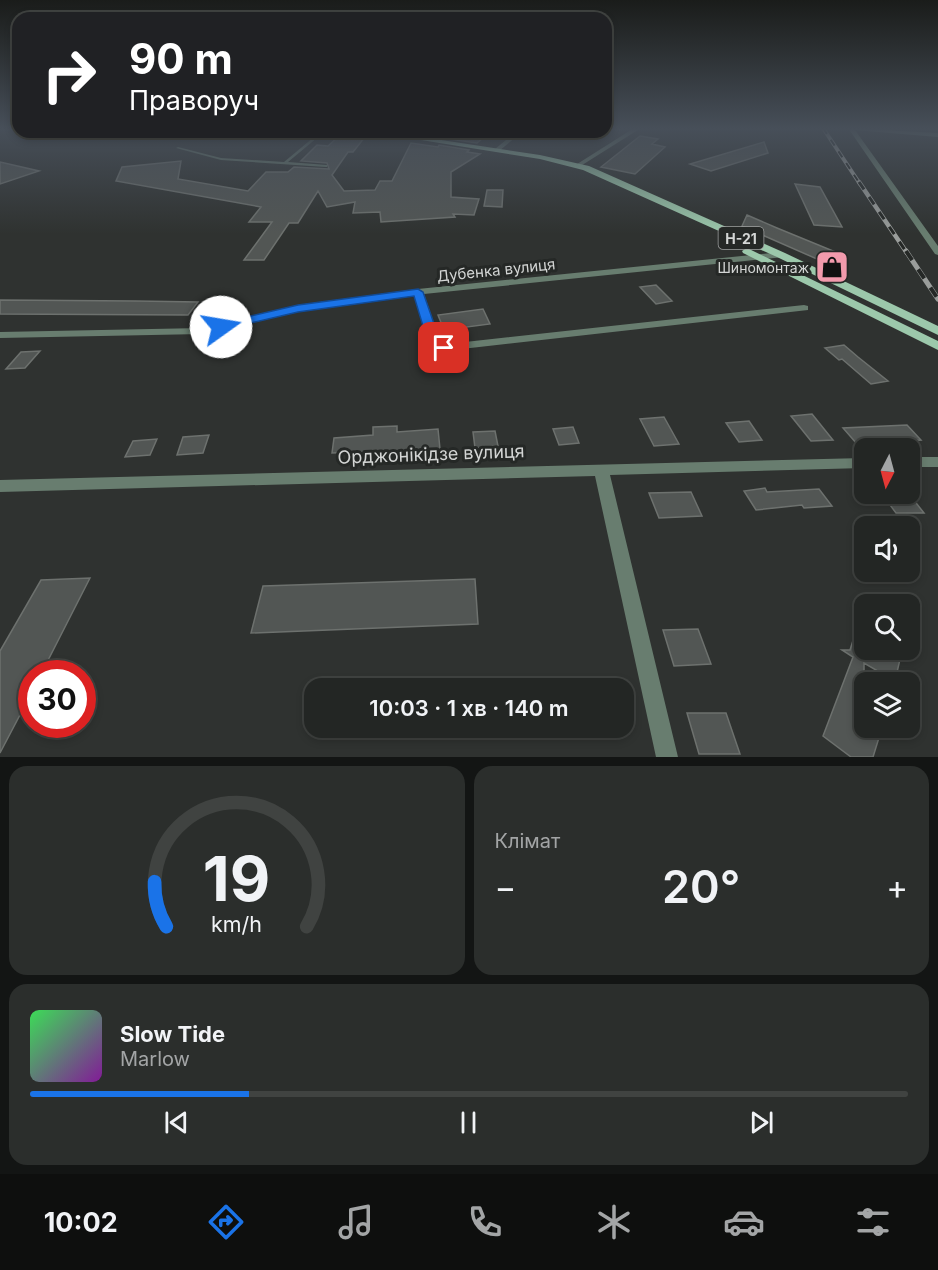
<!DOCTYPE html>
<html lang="uk">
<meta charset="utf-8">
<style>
body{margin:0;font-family:Inter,sans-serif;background:#2b2e2c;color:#f1f3f6;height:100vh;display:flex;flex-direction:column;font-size:22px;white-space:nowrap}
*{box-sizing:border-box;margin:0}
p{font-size:20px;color:#a3a5a6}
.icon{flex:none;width:33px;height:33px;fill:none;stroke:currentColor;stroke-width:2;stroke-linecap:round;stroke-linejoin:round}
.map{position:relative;height:757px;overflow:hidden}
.drawer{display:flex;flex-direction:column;gap:9px;padding:9px;background:#131514;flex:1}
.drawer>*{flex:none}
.guide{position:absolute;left:12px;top:12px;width:600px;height:126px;border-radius:18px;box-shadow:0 3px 9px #0003,0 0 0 2px #404341;background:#202124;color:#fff;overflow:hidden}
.needle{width:39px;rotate:186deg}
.tools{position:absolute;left:854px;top:438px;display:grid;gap:12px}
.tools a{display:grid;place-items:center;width:66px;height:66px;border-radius:12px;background:#232624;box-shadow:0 3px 9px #0003,0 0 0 2px #404341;font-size:30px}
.speed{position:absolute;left:18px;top:660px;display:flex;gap:12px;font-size:30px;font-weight:700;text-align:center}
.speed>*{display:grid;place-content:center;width:78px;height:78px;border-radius:50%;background:#232624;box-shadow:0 3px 9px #0003,0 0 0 2px #404341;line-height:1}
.speed .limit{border:9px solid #d22;background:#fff;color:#111}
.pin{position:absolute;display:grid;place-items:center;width:51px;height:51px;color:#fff;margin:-26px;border-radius:12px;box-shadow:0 3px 9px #0006}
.me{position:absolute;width:66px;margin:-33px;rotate:77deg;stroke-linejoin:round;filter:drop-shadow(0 0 4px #0008)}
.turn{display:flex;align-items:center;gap:21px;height:126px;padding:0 18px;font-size:27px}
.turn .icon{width:78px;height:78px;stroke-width:2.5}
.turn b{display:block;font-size:42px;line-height:51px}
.big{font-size:45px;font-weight:600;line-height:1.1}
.drawer .tile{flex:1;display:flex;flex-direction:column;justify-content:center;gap:9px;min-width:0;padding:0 21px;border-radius:18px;background:#2b2e2c}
.drawer .dial{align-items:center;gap:0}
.dial svg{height:156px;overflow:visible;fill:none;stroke:#404341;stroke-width:7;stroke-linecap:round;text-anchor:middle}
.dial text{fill:#f1f3f6;stroke:none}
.song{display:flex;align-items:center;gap:18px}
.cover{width:72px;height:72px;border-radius:9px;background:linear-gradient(135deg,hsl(130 70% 55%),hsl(290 70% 35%))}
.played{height:6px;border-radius:3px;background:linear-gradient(90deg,#1a73e8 25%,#404341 25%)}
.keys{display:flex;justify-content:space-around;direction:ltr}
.heat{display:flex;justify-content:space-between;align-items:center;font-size:33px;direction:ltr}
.drawer .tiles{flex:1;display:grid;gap:9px;grid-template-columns:1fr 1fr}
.tile:last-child{grid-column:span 2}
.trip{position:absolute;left:304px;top:678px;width:330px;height:60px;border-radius:18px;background:#232624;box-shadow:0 3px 9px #0003,0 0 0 2px #404341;font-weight:600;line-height:60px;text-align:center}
.tab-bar{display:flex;height:96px;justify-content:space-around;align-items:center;background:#0e0f0e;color:#a3a5a6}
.tab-bar .icon{width:42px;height:42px}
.tab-bar .active{color:#1a73e8}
.tab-bar b{font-size:27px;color:#f1f3f6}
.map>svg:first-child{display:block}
.building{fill:#525654;stroke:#6d716e;stroke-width:1.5}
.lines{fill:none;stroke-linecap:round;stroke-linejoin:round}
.service{fill:#687d6f;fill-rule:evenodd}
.minor{fill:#687d6f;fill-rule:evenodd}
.primary{fill:#9cc8ab;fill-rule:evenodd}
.rail-far2-casing{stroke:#9a9d9b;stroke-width:4}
.rail-far1-casing{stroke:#9a9d9b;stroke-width:4.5}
.rail-casing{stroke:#9a9d9b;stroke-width:5}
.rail-far2{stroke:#252826;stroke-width:2;stroke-dasharray:7;stroke-linecap:butt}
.rail-far1{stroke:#252826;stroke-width:3;stroke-dasharray:9;stroke-linecap:butt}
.rail{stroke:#252826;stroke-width:4;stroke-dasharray:11;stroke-linecap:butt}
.route{fill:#1a73e8;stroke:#114b97;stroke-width:1.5}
.labels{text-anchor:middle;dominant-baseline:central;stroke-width:6;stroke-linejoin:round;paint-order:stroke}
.shield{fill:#252826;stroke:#9fa1a0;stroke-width:1.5}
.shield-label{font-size:14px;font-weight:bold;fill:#d3d5d4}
.far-poi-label{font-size:14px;fill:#d3d5d4;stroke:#252826;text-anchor:end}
.street-label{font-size:15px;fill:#d3d5d4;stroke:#252826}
.near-street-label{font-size:18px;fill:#d3d5d4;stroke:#252826}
</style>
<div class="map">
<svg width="938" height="757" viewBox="0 0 938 757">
<rect width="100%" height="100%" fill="#2f3230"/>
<path class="building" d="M 445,132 L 484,137 L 477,143 L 442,138 Z
M 339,136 L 365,137 L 353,152 L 348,152 L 332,175 L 344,191 L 375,190 L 380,181 L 392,181 L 411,143 L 438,147 L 439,145 L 469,150 L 467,152 L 480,154 L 451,172 L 451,197 L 479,199 L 474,215 L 453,214 L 455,217 L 381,222 L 380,212 L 353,213 L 355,202 L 327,207 L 318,191 L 298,223 L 289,223 L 264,260 L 244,260 L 272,222 L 249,222 L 261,207 L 116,181 L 122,167 L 181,161 L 178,179 L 248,191 L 266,172 L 288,172 L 294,167 L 329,169 L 327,163 L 301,161 L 317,145 L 328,146 Z
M 640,136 L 658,139 L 652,144 L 665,147 L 635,174 L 601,167 Z
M 764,142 L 768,153 L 711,171 L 690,164 Z
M 0,162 L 39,171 L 0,184 Z
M 795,184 L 820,187 L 842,227 L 814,225 Z
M 487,190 L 503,190 L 502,207 L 484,206 Z
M 747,215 L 777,228 L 843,255 L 826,263 L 742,226 Z
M 656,285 L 672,301 L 656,304 L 640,287 Z
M 0,300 L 136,301 L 198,302 L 188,315 L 0,314 Z
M 483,309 L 490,324 L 444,330 L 438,315 Z
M 844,345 L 858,357 L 888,381 L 871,384 L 842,359 L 839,360 L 825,348 Z
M 40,351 L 25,368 L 6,369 L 21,352 Z
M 812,414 L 833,440 L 811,441 L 791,416 Z
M 664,417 L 679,444 L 654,446 L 640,419 Z
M 749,421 L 762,440 L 739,442 L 726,423 Z
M 907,425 L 921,440 L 857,444 L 843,428 Z
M 397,426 L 397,432 L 438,429 L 440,449 L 332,453 L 334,438 L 373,435 L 373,427 Z
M 573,427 L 579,443 L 559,445 L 553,429 Z
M 495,431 L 498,446 L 475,448 L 473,432 Z
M 209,435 L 203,453 L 177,455 L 183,437 Z
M 157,439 L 150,455 L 125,457 L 133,441 Z
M 765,488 L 767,492 L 819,489 L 832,506 L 804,508 L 802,505 L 756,510 L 744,491 Z
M 691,492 L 702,516 L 659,518 L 649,493 Z
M 882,494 L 909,494 L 924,513 L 896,513 Z
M 90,578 L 41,674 L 32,674 L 32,692 L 0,753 L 0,651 L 41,580 Z
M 475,579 L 478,624 L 251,633 L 263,586 Z
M 861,615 L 864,615 L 864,650 L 892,650 L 901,655 L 895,681 L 864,663 L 864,728 L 882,728 L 873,757 L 851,757 L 823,736 L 853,657 L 842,650 L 850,650 Z
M 698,629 L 711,664 L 674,666 L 663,630 Z
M 687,713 L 726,713 L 740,754 L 699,754 Z"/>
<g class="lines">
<path class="service" d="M 320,132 L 324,132 L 288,162 L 327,165 L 327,167 L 326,167 L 221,160 L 176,148 L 178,147 L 221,158 L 284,162 Z"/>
<path class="minor" d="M 634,128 L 641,128 L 579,167 L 574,166 Z
M 848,128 L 938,133 L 938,137 L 855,130 L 938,246 L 938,255 L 935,254 Z
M 435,132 L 441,132 L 435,140 L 431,140 Z
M 516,132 L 522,132 L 499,151 L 495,151 L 495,149 Z
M 781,252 L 785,255 L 784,257 L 424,294 L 438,335 L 447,344 L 804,305 L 808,306 L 808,310 L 444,351 C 424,344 420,313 414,295 L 298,311 L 202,334 L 0,338 L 0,332 L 202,328 L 298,305 L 418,289 Z
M 909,457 L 938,457 L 938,467 L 909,467 Z
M 864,458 L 864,468 L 610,475 L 678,757 L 656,757 L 595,476 L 0,492 L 0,480 Z"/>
<path class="primary" d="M 371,132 L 389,132 L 540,155 L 589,166 L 785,253 L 938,326 L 938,335 L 777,257 L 583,170 L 540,159 Z
M 747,248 L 938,341 L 938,350 L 743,253 L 742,251 Z"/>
<g class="rail-far2-casing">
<path id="rail-far2" d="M 823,128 L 860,184"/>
</g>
<g class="rail-far1-casing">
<path id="rail-far1" d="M 859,182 L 907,253"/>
</g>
<g class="rail-casing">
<path id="rail" d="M 906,251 L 938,299"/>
</g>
<use href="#rail-far2" class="rail-far2"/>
<use href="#rail-far1" class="rail-far1"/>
<use href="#rail" class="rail"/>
</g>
<linearGradient id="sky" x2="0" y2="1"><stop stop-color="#1a1c1a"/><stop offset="0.55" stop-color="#474f59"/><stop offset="1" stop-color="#474f59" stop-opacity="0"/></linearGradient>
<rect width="938" height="234" fill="url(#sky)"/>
<path class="route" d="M 418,289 L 423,292 L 438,335 L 450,348 L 448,351 L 439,351 L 426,336 L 414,296 L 298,312 L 221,330 L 215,327 L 217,324 L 298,305 Z"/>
<defs>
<g id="shop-square" transform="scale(1.725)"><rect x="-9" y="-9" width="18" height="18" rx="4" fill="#f29aac" stroke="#252826"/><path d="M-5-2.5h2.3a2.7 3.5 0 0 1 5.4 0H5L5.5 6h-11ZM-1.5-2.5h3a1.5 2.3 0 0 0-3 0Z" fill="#111"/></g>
</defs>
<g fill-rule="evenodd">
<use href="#shop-square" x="832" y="267"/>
</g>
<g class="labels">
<rect class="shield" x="718.5" y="227" width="45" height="22" rx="4.5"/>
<g class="shield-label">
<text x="741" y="238">Н-21</text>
</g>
<g class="far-poi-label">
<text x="809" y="267">Шиномонтаж</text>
</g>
<g class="street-label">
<text transform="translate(496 270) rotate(-6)">Дубенка вулиця</text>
</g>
<g class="near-street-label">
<text transform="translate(431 454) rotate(-2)">Орджонікідзе вулиця</text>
</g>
</g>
</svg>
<div class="tools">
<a><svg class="needle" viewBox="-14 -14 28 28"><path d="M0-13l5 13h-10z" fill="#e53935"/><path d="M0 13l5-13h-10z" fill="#a3a5a6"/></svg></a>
<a><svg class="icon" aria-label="sound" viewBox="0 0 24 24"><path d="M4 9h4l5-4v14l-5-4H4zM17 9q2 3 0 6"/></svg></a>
<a><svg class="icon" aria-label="search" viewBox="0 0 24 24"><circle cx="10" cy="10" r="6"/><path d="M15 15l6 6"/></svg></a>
<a><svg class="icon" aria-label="layers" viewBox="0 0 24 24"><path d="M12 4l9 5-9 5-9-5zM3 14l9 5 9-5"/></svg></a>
</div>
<div class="speed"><div class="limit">30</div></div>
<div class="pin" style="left:444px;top:348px;background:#d93025"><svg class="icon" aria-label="arrive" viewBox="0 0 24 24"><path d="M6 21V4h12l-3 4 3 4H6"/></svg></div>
<svg class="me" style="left:221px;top:327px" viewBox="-20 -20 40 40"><circle r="19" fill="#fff"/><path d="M0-13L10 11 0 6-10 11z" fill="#1a73e8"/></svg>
<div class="trip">10:03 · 1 хв · 140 m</div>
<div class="guide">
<div class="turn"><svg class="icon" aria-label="right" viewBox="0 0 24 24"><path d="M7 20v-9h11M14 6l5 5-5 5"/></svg><div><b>90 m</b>Праворуч</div></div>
</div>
</div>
<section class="drawer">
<div class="tiles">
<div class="tile dial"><svg viewBox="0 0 100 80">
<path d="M14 69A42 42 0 1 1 86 69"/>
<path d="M14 69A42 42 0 0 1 8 46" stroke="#1a73e8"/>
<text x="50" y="56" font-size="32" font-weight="700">19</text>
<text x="50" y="72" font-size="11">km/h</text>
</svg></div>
<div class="tile"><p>Клімат</p>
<div class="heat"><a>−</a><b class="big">20°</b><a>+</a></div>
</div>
<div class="tile">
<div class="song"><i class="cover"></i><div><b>Slow Tide</b><p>Marlow</p></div></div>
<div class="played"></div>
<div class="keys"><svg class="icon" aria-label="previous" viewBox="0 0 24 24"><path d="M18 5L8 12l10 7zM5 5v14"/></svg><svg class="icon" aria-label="pause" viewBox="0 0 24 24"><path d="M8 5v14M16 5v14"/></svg><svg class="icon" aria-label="next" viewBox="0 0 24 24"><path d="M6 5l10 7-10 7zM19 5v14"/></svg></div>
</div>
</div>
</section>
<nav class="tab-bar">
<b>10:02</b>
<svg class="icon active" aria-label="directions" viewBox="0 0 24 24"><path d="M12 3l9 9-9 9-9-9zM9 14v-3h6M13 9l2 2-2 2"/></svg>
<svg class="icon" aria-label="music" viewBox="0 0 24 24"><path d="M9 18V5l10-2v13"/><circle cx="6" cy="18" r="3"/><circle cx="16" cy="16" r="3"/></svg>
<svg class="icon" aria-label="phone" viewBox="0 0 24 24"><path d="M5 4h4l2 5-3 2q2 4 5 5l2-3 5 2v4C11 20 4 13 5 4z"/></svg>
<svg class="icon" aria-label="climate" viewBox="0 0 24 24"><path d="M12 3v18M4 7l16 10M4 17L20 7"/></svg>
<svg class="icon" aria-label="car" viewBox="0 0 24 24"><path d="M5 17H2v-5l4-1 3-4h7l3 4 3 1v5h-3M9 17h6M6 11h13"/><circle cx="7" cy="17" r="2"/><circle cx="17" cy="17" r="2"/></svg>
<svg class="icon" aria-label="filters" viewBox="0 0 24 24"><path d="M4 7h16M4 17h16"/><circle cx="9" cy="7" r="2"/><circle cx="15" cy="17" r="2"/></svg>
</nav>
